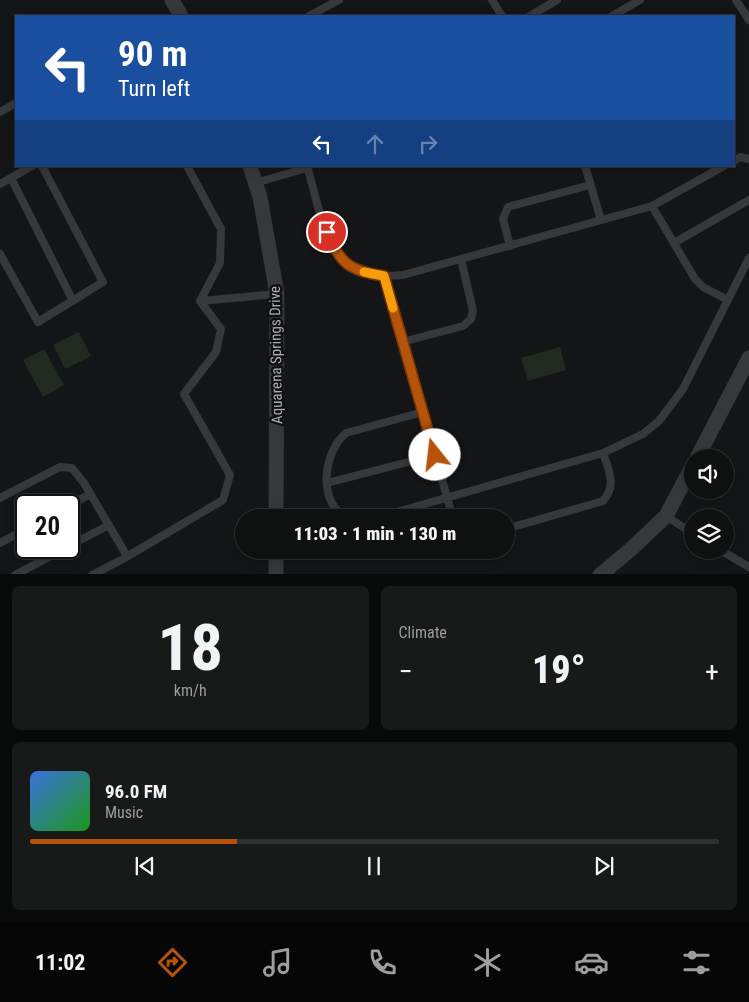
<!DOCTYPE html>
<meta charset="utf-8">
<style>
body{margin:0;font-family:"Roboto Condensed",sans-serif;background:#181919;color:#f1f3f6;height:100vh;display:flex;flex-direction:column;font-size:19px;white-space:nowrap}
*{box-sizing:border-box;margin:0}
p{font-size:16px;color:#9b9d9f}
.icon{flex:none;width:28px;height:28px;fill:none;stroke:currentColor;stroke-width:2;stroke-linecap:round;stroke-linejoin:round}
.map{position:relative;height:574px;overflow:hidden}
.sheet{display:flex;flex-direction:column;gap:12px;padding:12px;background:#080909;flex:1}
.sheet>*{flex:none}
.hud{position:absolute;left:15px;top:15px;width:720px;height:152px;border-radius:0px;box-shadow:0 2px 12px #0003,0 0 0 1px #2f3030;background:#1a4fa0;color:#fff;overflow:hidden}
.fabs{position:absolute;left:684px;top:449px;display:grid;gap:10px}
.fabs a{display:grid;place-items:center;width:50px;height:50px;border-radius:50%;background:#0f1010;box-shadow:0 2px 12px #0003,0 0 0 1px #2f3030;font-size:25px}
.speed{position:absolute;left:15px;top:494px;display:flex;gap:10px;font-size:25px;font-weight:700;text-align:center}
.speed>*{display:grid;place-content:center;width:65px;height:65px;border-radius:50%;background:#0f1010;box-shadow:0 2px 12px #0003,0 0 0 1px #2f3030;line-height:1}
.speed .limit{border:2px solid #111;border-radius:8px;background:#fff;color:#111}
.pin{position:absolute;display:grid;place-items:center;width:42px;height:42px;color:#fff;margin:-21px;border:2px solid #fff;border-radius:50%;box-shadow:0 1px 5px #0007}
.me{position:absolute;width:55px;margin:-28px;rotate:344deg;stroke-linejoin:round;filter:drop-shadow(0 0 4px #0008)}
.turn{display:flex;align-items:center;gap:18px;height:105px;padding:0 20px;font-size:22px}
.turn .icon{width:65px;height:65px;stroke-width:2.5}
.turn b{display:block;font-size:35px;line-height:42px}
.lanes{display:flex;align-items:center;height:48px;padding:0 20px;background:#0003;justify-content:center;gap:25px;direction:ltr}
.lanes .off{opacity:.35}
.big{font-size:38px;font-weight:800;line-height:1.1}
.sheet .tile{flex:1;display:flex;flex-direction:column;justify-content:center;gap:8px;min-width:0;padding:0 18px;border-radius:8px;background:#181919}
.sheet .dial{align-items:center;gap:0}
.dial b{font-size:65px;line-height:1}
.song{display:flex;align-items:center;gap:15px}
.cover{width:60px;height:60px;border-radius:8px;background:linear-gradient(135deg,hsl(220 70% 55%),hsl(120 70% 35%))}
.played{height:5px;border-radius:2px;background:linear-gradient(90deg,#b45309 30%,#2f3030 30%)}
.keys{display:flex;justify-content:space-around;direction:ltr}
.heat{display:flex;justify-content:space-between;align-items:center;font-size:28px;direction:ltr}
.sheet .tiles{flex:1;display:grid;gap:12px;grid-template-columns:1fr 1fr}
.tile:last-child{grid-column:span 2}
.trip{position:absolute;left:235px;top:509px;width:280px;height:50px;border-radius:25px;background:#0f1010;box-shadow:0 2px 12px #0003,0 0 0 1px #2f3030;font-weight:800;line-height:50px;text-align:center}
.tabs{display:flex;height:80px;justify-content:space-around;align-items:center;background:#060606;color:#9b9d9f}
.tabs .icon{width:35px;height:35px}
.tabs .selected{color:#b45309}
.tabs b{font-size:22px;color:#f1f3f6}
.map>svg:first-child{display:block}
.green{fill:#212921}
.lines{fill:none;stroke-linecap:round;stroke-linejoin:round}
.service{stroke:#36383b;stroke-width:8}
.minor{stroke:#36383b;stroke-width:15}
.route-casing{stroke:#753606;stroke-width:12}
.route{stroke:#b45309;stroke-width:9}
.slow{stroke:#f59e0b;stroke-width:9}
.labels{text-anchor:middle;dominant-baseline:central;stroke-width:5;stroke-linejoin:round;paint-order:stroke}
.street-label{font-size:15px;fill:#a7aeb5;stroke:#0f1011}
</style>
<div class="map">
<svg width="749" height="575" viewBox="0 0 749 575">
<rect width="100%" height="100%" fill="#141516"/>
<path class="green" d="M 79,332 L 91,356 L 65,369 L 53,345 Z
M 560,347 L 566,370 L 528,381 L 521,358 Z
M 44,349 L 64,385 L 43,397 L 23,360 Z"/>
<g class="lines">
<path class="service" d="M 492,0 L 502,16
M 736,0 L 749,20
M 309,16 L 339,0
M 530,16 L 557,0
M 612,16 L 640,0
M 0,112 L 16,103
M 734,161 L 740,157 L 749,159
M 187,166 L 221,229 L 220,263 L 200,301
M 307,166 C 314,189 324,240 339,257 C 355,275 381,277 403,275 L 652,206 L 724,166
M 585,166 L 601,220
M 11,178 L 73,301
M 255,183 L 307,168
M 0,184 L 32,166
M 652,206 L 695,279 L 703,287 L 728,300
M 674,243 L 749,200
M 510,246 L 503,219 L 508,207 L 590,185
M 0,254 L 38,322 L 103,282 L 42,166
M 384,276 L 453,518
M 200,301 L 277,294
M 402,342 L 463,326 L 471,319 L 473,311 L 461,259
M 327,483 L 435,455
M 0,498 L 60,467 L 72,468 L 84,483 L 127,556
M 69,506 L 90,494
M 666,516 L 692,533
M 347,518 C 317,503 323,452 346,433 L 423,412
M 376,518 L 603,453 L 643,434 L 659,421 L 683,389 L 749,258
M 506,529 L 603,501 C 617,485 609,471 603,453
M 0,543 L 26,529
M 69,546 L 109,525
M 720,550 L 749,567
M 15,575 L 66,548
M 92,575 L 123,559 L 223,500 L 230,475 L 184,394 L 216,352 L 221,329 L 200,301"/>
<path class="minor" d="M 172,0 L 181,16
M 250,166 L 260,197 L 277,294 L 276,518
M 697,458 L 749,358
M 276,575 L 276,550
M 600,575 L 630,550 L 666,516 L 692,467"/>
</g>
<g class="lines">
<g class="route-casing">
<path id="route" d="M 327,232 C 340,264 350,271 384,276 L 435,455"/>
</g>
<use href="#route" class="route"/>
<path class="slow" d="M 364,272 L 384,276 L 393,308"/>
</g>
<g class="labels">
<g class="street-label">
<text transform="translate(276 355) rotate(-91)">Aquarena Springs Drive</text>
</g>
</g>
</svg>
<div class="fabs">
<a><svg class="icon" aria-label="sound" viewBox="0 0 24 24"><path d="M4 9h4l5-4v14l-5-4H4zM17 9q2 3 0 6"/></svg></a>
<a><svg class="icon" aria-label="layers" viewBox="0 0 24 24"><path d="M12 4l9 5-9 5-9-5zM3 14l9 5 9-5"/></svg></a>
</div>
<div class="speed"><div class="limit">20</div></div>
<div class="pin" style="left:327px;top:232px;background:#d93025"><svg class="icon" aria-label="arrive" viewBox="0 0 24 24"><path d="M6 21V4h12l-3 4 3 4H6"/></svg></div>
<svg class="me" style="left:435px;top:455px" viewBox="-20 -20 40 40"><circle r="19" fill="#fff"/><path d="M0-13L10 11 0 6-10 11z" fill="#b45309"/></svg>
<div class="trip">11:03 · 1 min · 130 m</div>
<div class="hud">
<div class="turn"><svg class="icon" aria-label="left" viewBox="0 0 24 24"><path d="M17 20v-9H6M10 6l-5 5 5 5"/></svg><div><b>90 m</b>Turn left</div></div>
<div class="lanes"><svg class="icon" aria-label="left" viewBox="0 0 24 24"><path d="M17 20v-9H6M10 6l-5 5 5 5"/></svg><svg class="icon off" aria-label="ahead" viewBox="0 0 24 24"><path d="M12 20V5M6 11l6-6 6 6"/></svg><svg class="icon off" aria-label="right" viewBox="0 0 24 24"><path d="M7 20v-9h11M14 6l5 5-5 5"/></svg></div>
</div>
</div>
<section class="sheet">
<div class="tiles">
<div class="tile dial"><b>18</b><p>km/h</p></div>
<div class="tile"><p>Climate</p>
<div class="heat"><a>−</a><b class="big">19°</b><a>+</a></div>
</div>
<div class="tile">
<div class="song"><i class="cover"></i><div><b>96.0 FM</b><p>Music</p></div></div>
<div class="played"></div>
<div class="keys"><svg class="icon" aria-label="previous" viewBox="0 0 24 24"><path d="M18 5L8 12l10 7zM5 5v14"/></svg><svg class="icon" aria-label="pause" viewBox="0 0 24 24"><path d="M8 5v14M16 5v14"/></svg><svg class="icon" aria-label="next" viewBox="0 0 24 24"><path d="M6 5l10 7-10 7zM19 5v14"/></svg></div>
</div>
</div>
</section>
<nav class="tabs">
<b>11:02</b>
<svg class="icon selected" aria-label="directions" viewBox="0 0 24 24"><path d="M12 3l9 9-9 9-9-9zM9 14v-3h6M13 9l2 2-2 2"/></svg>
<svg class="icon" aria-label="music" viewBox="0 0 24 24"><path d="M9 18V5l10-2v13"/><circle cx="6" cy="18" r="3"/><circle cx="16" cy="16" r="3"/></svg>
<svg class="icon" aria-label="phone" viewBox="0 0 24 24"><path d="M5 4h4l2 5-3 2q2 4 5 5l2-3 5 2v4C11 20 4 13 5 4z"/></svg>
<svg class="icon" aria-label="climate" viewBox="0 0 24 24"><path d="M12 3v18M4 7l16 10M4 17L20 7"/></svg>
<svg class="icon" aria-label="car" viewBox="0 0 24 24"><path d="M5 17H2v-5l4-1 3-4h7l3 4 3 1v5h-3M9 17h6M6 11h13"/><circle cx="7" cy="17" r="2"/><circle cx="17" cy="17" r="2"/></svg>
<svg class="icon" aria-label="filters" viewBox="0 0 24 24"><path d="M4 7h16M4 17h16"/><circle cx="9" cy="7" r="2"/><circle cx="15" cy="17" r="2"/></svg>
</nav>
